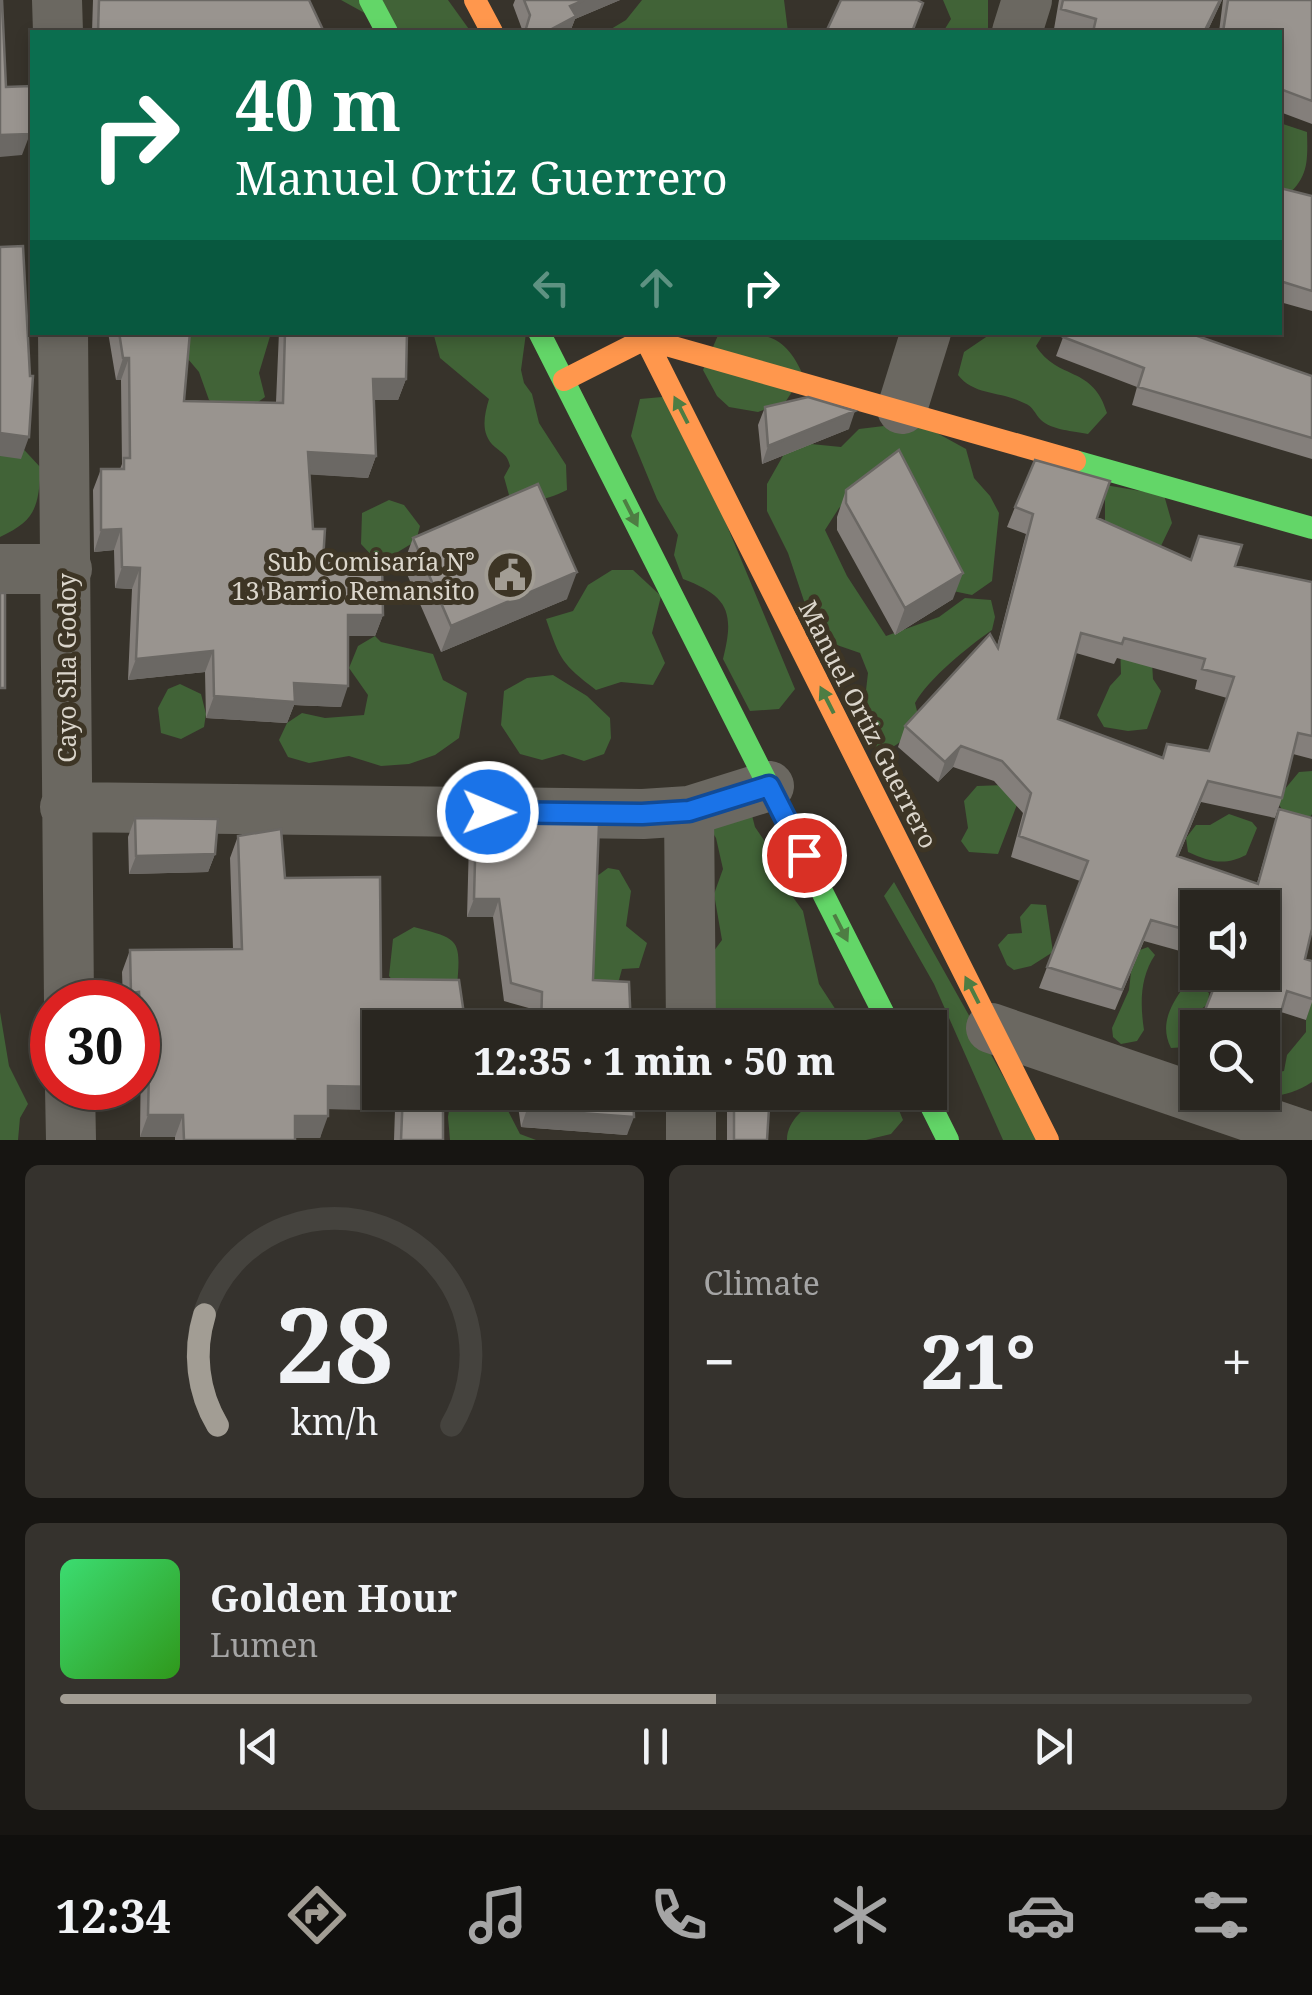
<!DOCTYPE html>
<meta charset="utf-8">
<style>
body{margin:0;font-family:"Noto Serif",serif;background:#35322d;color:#f1f3f6;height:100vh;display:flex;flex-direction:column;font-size:38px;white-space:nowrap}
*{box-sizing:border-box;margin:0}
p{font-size:32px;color:#a5a5a5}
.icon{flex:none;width:55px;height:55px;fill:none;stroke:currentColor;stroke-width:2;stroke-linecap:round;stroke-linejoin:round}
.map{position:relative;height:1140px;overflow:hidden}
.sheet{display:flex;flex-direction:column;gap:25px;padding:25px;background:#171512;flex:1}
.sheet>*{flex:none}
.banner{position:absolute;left:30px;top:30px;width:1252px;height:305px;border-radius:0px;box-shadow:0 5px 15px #0003,0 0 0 2px #45433e;background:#0b6e4f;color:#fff;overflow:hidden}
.controls{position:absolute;left:1180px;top:890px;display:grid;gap:20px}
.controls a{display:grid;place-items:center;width:100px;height:100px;border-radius:0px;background:#292620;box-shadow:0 5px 15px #0003,0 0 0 2px #45433e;font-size:50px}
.speed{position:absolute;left:30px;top:980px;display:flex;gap:20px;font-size:50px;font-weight:700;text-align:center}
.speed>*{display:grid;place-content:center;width:130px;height:130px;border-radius:50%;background:#292620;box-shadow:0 5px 15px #0003,0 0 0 2px #45433e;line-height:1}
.speed .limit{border:15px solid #d22;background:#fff;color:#111}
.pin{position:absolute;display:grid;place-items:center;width:85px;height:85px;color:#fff;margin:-42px;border:5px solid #fff;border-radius:50%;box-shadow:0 2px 10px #0007}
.me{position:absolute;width:110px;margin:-55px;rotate:91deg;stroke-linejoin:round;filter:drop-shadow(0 0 8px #0008)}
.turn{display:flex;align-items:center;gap:35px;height:210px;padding:0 40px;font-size:45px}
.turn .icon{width:130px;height:130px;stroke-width:2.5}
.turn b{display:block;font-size:70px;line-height:85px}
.lanes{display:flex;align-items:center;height:95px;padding:0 40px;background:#0003;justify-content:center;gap:50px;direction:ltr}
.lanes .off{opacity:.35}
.big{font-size:75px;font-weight:800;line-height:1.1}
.sheet .tile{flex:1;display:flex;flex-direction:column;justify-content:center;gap:15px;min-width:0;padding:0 35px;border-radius:15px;background:#35322d}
.sheet .dial{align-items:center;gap:0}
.dial svg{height:260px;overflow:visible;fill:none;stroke:#45433e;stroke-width:7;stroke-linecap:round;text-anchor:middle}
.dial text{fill:#f1f3f6;stroke:none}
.song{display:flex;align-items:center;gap:30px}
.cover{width:120px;height:120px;border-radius:15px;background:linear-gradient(135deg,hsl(140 70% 55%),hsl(110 70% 35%))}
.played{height:10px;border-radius:5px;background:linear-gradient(90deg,#a29d94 55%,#45433e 55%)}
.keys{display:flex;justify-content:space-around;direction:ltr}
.heat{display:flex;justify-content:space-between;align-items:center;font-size:55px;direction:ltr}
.sheet .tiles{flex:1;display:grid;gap:25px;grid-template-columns:1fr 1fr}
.tile:last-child{grid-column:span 2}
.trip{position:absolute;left:362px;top:1010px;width:585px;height:100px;border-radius:0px;background:#292620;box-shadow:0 5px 15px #0003,0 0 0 2px #45433e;font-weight:800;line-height:100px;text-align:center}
.menu{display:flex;height:160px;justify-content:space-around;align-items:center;background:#100f0d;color:#a5a5a5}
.menu .icon{width:70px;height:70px}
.menu .active{color:#a29d94}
.menu b{font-size:45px;color:#f1f3f6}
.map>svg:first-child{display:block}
.green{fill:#416337}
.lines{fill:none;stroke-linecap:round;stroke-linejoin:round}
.street{stroke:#6b6861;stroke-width:50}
.fast{stroke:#63d668;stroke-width:22}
.slow{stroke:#ff974d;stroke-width:22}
.wall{fill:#847f7b;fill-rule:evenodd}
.shaded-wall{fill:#6b6864}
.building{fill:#99948f;stroke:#6b6864;stroke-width:2.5;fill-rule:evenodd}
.oneway{fill:#4e7d43}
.route-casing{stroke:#114b97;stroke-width:25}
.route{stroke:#1a73e8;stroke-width:18}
.labels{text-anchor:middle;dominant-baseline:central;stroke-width:10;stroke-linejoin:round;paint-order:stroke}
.poi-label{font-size:25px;fill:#dbd6cc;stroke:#3d3525;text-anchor:end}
.street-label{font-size:25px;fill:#dbd6cc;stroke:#3d3525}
</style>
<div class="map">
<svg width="1312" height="1140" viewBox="0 0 1312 1140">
<rect width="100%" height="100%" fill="#37332b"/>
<path class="green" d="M 341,0 L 448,0 L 471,32 L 399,32 Z
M 642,0 L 784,0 L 788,32 L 606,32 L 626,20 Z
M 943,0 L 988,0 L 988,32 L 943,32 L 951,19 Z
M 1280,123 L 1307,132 C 1308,166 1308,179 1280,202 Z
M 433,332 L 526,333 L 521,370 L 524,383 L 532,394 L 539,423 L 566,465 L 567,490 C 549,499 529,505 509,495 L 504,477 L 510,466 C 507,454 503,454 495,447 C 480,434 484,416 489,399 L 440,358 Z
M 166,333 L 271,333 L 259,373 L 265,397 L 250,408 L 229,413 L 209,400 L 199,372 Z
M 719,333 C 762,333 784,331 803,375 L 786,401 L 758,412 L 729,407 L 717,396 L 703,370 Z
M 992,333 L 1044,333 L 1036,346 C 1058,381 1093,365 1107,413 L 1088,434 C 1074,431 1051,430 1041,420 C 1034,413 1034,407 1024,403 C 1002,391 974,396 958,375 L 964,352 Z
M 673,396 L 795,689 L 779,709 L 750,711 L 723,659 C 735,612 728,596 683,579 L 674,555 L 678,535 L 657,499 L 631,436 L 640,399 Z
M 917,422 L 966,449 L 974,478 L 990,496 L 999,513 L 992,581 L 972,595 L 948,590 L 871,479 L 839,508 L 825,530 L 847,576 L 886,636 L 939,617 L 965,598 L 991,600 L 995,617 L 992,630 C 969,646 928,679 915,703 L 918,715 C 907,735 902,746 880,752 L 861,734 L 868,673 L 860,653 L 834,644 L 812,625 L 788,553 L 767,511 L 767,484 L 784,454 L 811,444 L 841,447 L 859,429 Z
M 15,440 L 41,468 C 38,508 36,520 0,537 L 0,447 Z
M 1105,485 L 1164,495 L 1172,523 L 1160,548 L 1105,535 Z
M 389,500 L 404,505 L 420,526 L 416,541 L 388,558 L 375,559 L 361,544 L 362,513 Z
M 612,570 L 633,570 L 661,596 L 652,633 L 665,663 L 653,685 L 621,682 L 596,690 C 562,664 560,660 546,619 L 573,611 L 588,585 Z
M 375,636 L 381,642 L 433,654 L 443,680 L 467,693 L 459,738 L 435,755 L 409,764 L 381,766 L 349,756 L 309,763 L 288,757 L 279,740 L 287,723 L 302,713 L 325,718 L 364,715 L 368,695 L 349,668 L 358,646 Z
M 1120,643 L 1151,646 L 1153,679 L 1161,691 L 1147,729 L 1128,731 L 1104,727 L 1097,715 L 1110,686 L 1121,674 Z
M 553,675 L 587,696 L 610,718 L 611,738 L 604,754 L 584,761 L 563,754 L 542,760 L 520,754 L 501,725 L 504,691 L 527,678 Z
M 180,684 L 201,694 L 206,714 L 204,727 L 181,739 L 161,733 L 158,708 L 168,689 Z
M 1312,771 L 1312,814 L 1307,822 L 1284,813 L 1278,803 L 1280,795 L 1299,772 Z
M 1004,785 L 1018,802 L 998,854 L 969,852 L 961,841 L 968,828 L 964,801 L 977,786 Z
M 748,800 L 755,827 L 778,861 L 790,893 L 803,911 L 819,984 L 847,1027 L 711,1027 L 705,963 L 722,940 L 714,894 L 723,869 L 716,838 L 706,822 Z
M 1229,814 L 1252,822 L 1257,828 L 1246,855 C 1225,866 1210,862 1188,852 L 1186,838 L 1196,825 L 1210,825 Z
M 608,868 L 619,870 L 631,891 L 626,926 L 647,943 L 639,968 L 622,969 L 619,980 L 609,989 L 595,986 L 592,965 L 593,879 Z
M 894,882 L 1039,1140 L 1003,1140 L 934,984 L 884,896 Z
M 1031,904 L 1046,905 L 1053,952 L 1031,966 L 1014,970 L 1007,965 L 998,945 L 1008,934 L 1022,933 L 1020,917 Z
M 414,927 C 460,939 461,939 457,987 L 406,997 L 389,976 L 393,939 Z
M 1148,947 L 1155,955 C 1140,977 1140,1004 1144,1030 L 1137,1041 L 1121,1044 L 1113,1037 L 1112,1028 L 1129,990 L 1131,972 L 1140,950 Z
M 1198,985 L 1209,993 L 1208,1004 L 1196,1013 L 1187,1047 L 1171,1048 C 1160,1026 1169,1008 1183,988 Z
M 1312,1000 L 1312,1082 C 1294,1094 1276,1098 1256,1095 L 1262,1092 L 1263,1075 L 1284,1071 L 1287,1055 L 1306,1032 L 1306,1020 Z
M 0,1012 L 9,1066 L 28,1104 L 20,1118 L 18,1140 L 0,1140 Z
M 462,1093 L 501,1097 L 520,1134 L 536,1140 L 450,1140 L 448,1117 L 451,1096 Z
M 817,1093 L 892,1093 L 903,1120 L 891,1134 L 866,1140 L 787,1140 C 787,1120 806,1107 820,1096 Z"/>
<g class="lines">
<path class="street" d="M 57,0 L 58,32
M 1017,32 L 1027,0
M 63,332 L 69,1002
M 902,409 L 926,332
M 0,569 L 67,569
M 65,807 L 643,814 L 689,811 L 769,786
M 689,811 L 691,1028
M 991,1028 L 1312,1138
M 70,1088 L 71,1140
M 691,1092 L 691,1140"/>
<path class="fast" d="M 370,0 L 387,32
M 539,332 L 891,1028
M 1075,461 L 1312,528
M 924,1092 L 948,1140"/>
<path class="slow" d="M 475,0 L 492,32
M 642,332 L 1048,1140
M 564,380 L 645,339 L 1075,461"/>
</g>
<path class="wall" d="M 93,0 L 309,0 L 324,32 L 92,32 Z
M 515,0 L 620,0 L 575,19 L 570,32 L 523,32 L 513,5 Z
M 1059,0 L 1222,0 L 1207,32 L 1065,32 L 1054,29 Z
M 1223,0 L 1312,0 L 1312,124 L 1280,112 L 1280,32 L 1219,32 Z
M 1280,188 L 1312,196 L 1312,311 L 1280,302 Z
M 108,332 L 190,332 L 184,401 L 276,402 L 279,332 L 407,332 L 406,379 L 398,400 L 374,400 L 376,456 L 368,478 L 310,474 L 313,529 L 323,561 L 383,615 L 375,636 L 348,636 L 341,707 L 294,705 L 287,723 L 206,718 L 205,672 L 128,680 L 132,589 L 115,588 L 114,550 L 94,552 L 93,490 L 101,469 L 120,469 L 122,464 L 121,380 L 116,380 Z
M 1065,332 L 1312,376 L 1312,459 L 1132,405 L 1137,387 L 1056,356 Z
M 765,407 L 849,429 L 762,464 L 758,425 Z
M 846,490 L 953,599 L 895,635 L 837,530 L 837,517 Z
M 1015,507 L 1097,518 L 1190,559 L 1235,566 L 1312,582 L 1312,759 L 1293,754 L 1282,798 L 1275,818 L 1201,802 L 1178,857 L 1257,883 L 1279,809 L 1305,959 L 1312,961 L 1312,1002 L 1306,1020 L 1281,1012 L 1262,1075 L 1262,972 L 1198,908 L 1198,956 L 1144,941 L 1115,1010 L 1039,988 L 1080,881 L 1011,857 L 1023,813 L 994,781 L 953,767 L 938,782 L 898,747 L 905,726 L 997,646 L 1026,534 L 1007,527 ZM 1076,653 L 1114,664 L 1117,658 L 1197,680 L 1195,689 L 1227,698 L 1208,751 L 1167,744 L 1162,758 L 1058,719 Z
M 413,538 L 567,599 L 441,652 L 403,565 Z
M 135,818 L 215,854 L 208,872 L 129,874 L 128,837 Z
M 476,823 L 593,980 L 631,1028 L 535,1028 L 536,1010 L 504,1001 L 493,917 L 467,917 L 469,841 Z
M 238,836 L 285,878 L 380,1092 L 443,1092 L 443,1140 L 394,1140 L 395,1110 L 328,1109 L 320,1138 L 295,1138 L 295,1140 L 175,1140 L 175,1137 L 140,1137 L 141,1045 L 138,1045 L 138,1002 L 123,1002 L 122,972 L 130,950 L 233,949 L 230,858 Z
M 1198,1029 L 1198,1068 L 1185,1064 Z
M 516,1092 L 633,1092 L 627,1135 L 521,1127 Z
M 727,1092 L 770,1092 L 767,1140 L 727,1140 Z"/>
<path class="shaded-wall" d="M 584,0 L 620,0 L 575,19 L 570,32 L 546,32 L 570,6 Z
M 1220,0 L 1222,0 L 1207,32 L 1204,32 Z
M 30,134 L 22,155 L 0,157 L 0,135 Z
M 123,358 L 129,358 L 121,380 L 116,380 Z
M 373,379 L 406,379 L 398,400 L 366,400 Z
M 855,411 L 849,429 L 762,464 L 768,446 Z
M 0,433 L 29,437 L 21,459 L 0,456 Z
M 308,452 L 376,456 L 368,478 L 301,474 Z
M 121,529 L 114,550 L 94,552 L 101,530 Z
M 122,567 L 140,568 L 132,589 L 115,588 Z
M 577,572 L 567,599 L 441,652 L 451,626 Z
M 963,573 L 953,599 L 895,635 L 905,608 Z
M 348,615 L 383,615 L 375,636 L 340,636 Z
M 213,651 L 205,672 L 128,680 L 136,659 Z
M 294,683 L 348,686 L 341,707 L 294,705 L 287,723 L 206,718 L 214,696 Z
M 961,746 L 953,767 L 938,782 L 945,762 Z
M 215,854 L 208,872 L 129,874 L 136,856 Z
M 474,899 L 499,899 L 493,917 L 467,917 Z
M 139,992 L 135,1002 L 128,1002 L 131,993 Z
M 141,1023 L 150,1023 L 141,1045 L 138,1045 L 138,1032 Z
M 328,1086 L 380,1087 L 380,1092 L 401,1092 L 395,1110 L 320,1109 Z
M 527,1109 L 634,1117 L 627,1135 L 521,1127 Z
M 148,1115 L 183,1115 L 175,1137 L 140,1137 Z
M 295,1116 L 328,1116 L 320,1138 L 287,1138 Z"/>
<path class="building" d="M 0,0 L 2,0 L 6,87 L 32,86 L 30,134 L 0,135 Z
M 99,0 L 309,0 L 324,32 L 98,32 Z
M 524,0 L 584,0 L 570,6 L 576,16 L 546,32 L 525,32 L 530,15 Z
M 841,0 L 917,0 L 923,3 L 912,32 L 826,32 Z
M 1063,0 L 1220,0 L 1204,32 L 1093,32 L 1096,19 L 1061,9 Z
M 1228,0 L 1312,0 L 1312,101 L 1280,89 L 1280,32 L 1223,32 Z
M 1280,188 L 1312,196 L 1312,291 L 1280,281 Z
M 23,246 L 30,376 L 33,376 L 29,437 L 0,433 L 0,247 Z
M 119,332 L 190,332 L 184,401 L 283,403 L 285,332 L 407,332 L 406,379 L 373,379 L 376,456 L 308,452 L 313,529 L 325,529 L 323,561 L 382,562 L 383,615 L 348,615 L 348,686 L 294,683 L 295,702 L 214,696 L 213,651 L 136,659 L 140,568 L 122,567 L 121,529 L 101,530 L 101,469 L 124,469 L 124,458 L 130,458 L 129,358 L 123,358 Z
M 1065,332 L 1186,332 L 1312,376 L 1312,438 L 1138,387 L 1144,368 L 1063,337 Z
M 808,397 L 855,411 L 768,446 L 765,407 Z
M 899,450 L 963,573 L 905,608 L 846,503 L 846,490 Z
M 1035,460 L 1110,481 L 1097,518 L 1191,560 L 1199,536 L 1242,545 L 1235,566 L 1312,582 L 1312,736 L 1298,733 L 1282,798 L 1208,781 L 1177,856 L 1258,884 L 1279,809 L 1312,818 L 1312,929 L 1305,959 L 1312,961 L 1312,999 L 1287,991 L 1265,1068 L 1262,1068 L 1262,1028 L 1198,1028 L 1220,972 L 1262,972 L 1262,908 L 1198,908 L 1198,933 L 1151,920 L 1122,990 L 1047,967 L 1088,861 L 1019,836 L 1031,793 L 1002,761 L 961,746 L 945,762 L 905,726 L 990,634 L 998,648 L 1033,514 L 1015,507 ZM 1081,633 L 1122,644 L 1124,638 L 1205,659 L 1202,669 L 1234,677 L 1209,751 L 1167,744 L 1163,758 L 1058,719 Z
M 538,484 L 577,572 L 451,626 L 413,538 Z
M 0,593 L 5,593 L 5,688 L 0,688 Z
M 135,818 L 218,819 L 215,854 L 136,856 Z
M 476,823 L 599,824 L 593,980 L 629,982 L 631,1028 L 541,1028 L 542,992 L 511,983 L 499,899 L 474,899 Z
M 281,829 L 285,878 L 380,877 L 381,979 L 459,980 L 466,1028 L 380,1028 L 380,1087 L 328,1086 L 328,1116 L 295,1116 L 295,1140 L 184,1140 L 183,1115 L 148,1115 L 150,1023 L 141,1023 L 139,992 L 131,993 L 130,950 L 242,949 L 238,836 Z
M 1198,1029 L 1198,1045 L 1192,1044 Z
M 403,1092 L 443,1092 L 443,1140 L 401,1140 Z
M 525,1092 L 633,1092 L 634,1117 L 527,1109 Z
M 734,1092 L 770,1092 L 767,1140 L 734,1140 Z"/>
<defs><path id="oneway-solid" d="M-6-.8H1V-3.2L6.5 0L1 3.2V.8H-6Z" transform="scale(2.5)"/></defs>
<g class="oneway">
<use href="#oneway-solid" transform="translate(681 410) rotate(-117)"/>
<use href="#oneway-solid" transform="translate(631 513) rotate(63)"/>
<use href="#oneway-solid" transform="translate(827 700) rotate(-117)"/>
<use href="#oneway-solid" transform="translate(841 928) rotate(63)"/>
<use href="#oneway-solid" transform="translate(972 990) rotate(-117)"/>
</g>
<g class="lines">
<g class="route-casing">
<path id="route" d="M 488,812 L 642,814 L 689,811 L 769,786 L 804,855"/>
</g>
<use href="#route" class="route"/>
</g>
<defs>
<g id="civic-ring" transform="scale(2.5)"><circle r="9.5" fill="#3d3525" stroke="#a29d94" stroke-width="1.5"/><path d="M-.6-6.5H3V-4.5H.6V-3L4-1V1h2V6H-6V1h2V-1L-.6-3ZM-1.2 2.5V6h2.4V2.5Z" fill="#a29d94"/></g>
</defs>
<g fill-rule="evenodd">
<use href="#civic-ring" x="510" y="575"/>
</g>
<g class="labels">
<g class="poi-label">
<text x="475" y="561">Sub Comisaría N°<tspan x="475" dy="29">13 Barrio Remansito</tspan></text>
</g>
<g class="street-label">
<text transform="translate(66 668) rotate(-90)">Cayo Sila Godoy</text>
<text transform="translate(869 724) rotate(63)">Manuel Ortiz Guerrero</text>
</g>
</g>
</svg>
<div class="controls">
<a><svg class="icon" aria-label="sound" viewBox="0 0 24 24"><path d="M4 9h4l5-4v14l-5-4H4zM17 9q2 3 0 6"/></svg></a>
<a><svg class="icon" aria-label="search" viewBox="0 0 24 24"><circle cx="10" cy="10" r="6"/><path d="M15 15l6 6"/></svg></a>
</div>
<div class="speed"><div class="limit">30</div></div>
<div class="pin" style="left:804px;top:855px;background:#d93025"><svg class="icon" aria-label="arrive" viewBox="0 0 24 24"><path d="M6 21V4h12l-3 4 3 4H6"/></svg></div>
<svg class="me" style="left:488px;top:812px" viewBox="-20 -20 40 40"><circle r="17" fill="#1a73e8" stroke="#fff" stroke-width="3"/><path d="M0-11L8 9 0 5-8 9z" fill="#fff"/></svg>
<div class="trip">12:35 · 1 min · 50 m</div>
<div class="banner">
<div class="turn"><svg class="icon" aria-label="right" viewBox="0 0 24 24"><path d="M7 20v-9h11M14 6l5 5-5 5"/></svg><div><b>40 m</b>Manuel Ortiz Guerrero</div></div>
<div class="lanes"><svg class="icon off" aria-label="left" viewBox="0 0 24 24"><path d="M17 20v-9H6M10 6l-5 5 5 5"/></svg><svg class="icon off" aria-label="ahead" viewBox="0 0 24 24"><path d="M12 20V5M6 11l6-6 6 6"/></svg><svg class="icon" aria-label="right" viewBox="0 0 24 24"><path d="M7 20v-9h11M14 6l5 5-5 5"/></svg></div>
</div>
</div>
<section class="sheet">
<div class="tiles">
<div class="tile dial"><svg viewBox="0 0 100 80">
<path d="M14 69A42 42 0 1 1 86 69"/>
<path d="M14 69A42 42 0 0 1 10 35" stroke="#a29d94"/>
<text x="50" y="56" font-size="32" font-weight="700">28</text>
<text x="50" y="72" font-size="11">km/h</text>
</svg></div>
<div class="tile"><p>Climate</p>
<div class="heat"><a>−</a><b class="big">21°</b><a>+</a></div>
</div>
<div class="tile">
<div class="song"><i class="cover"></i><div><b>Golden Hour</b><p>Lumen</p></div></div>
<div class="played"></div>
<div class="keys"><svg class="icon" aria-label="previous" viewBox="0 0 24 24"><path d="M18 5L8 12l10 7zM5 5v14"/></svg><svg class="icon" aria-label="pause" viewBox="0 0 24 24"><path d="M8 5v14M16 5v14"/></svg><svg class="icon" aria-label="next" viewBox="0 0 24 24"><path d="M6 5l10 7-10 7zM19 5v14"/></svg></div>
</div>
</div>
</section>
<nav class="menu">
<b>12:34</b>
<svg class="icon active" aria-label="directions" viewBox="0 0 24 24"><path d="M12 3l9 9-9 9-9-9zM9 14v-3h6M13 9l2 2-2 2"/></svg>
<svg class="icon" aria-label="music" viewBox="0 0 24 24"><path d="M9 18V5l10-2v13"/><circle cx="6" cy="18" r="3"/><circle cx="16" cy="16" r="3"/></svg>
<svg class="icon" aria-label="phone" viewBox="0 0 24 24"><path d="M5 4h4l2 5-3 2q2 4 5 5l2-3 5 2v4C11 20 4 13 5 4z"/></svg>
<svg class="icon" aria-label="climate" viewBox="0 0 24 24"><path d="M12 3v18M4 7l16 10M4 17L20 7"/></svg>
<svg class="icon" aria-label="car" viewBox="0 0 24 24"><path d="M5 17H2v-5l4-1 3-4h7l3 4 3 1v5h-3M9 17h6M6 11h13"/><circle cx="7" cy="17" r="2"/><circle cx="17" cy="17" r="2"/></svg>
<svg class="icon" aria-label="filters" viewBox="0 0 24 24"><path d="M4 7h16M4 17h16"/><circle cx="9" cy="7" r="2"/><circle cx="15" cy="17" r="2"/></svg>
</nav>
